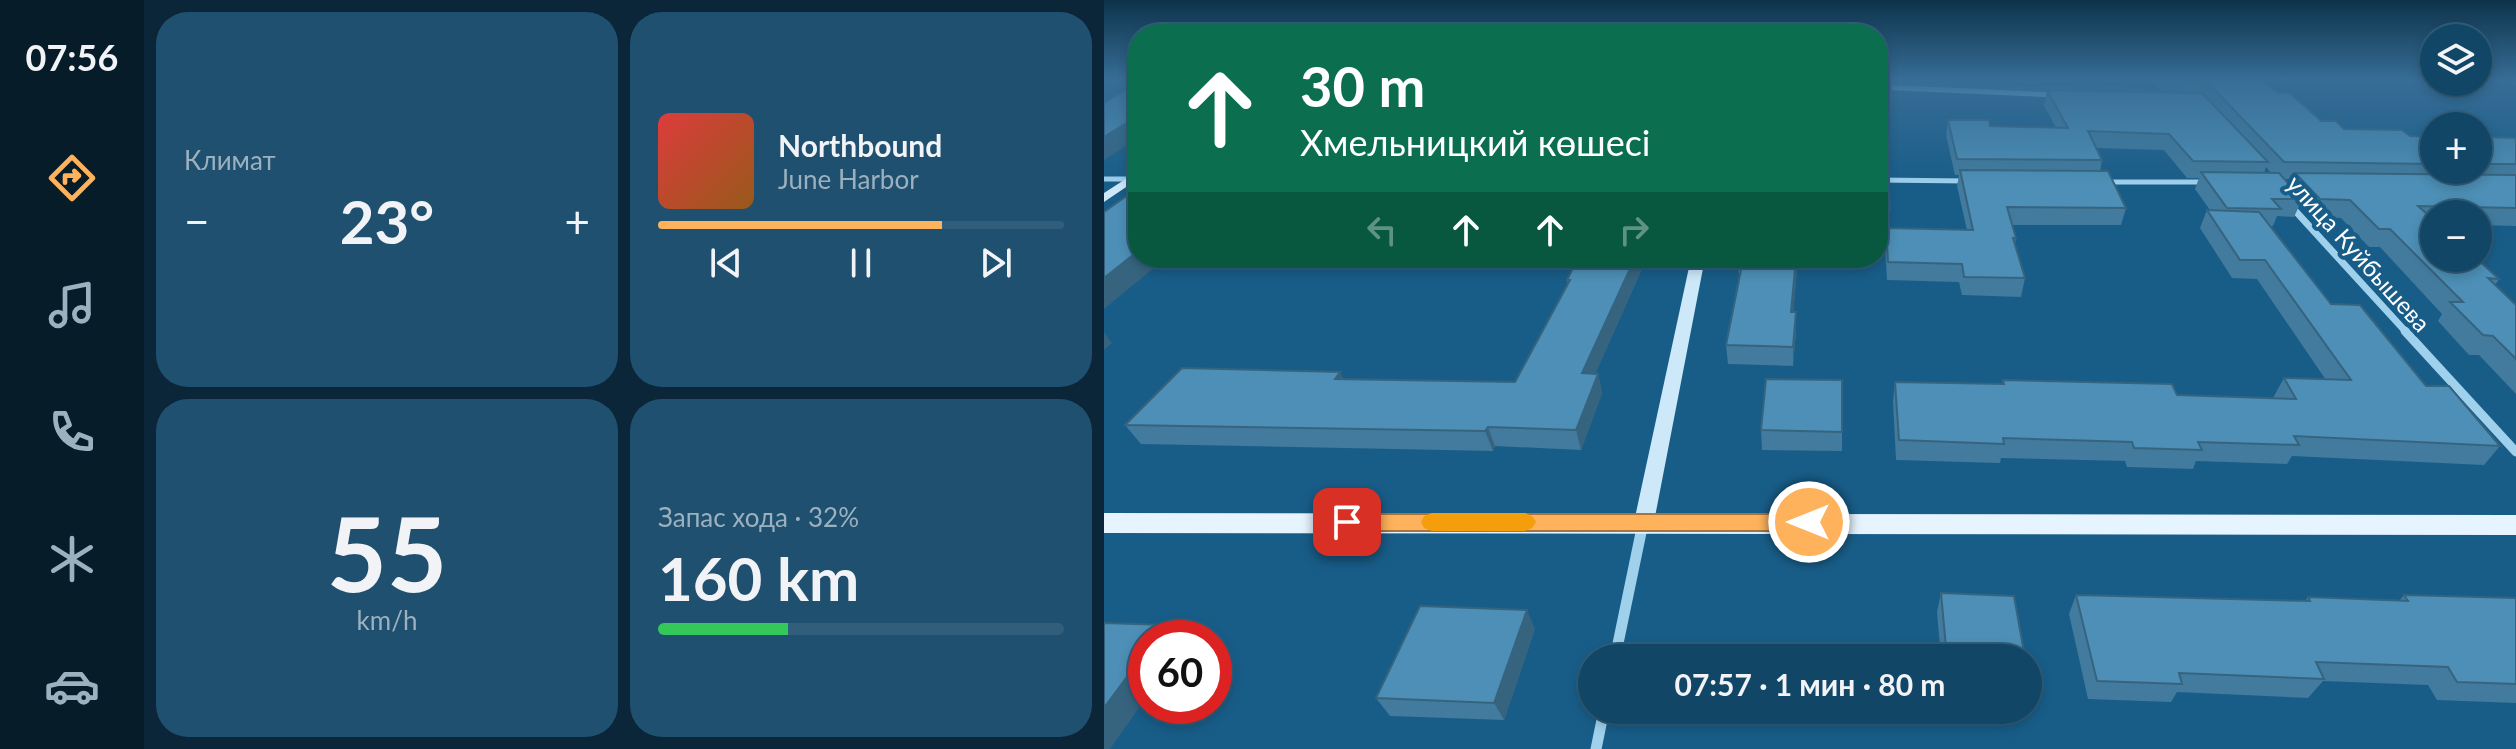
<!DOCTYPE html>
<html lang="ru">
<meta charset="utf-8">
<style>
body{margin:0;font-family:Lato,sans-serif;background:#1f506f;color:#f1f3f6;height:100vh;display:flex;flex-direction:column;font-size:30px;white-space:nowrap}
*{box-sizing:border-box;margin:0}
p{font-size:26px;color:#9cb1bf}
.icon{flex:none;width:44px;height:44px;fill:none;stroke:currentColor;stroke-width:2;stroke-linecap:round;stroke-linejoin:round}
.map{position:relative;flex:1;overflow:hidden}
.drawer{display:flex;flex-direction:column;gap:12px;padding:12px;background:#0a2638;width:960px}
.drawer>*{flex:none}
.guide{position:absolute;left:24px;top:24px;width:760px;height:244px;border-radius:32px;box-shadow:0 4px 12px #0003,0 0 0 2px #315e7a;background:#0b6e4f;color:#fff;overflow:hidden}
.buttons{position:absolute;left:1316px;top:24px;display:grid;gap:16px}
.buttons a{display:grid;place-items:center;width:72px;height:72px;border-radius:50%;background:#124666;box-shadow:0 4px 12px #0003,0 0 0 2px #315e7a;font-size:40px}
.speed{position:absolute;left:24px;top:620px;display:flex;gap:16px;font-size:40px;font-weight:700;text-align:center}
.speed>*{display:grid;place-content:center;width:104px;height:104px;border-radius:50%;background:#124666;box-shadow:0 4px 12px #0003,0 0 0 2px #315e7a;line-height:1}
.speed .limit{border:12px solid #d22;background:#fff;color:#111}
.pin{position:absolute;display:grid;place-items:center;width:68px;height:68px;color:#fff;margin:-34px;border-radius:16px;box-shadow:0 4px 12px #0006}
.me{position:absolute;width:88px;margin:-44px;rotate:270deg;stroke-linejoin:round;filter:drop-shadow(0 0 6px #0008)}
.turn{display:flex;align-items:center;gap:28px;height:168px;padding:0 40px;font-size:36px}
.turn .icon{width:104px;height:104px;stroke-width:2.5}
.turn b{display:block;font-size:56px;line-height:68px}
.lanes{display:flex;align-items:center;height:76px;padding:0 40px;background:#0003;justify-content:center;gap:40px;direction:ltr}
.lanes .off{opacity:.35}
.big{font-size:60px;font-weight:700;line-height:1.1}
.drawer .card{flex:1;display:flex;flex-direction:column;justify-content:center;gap:12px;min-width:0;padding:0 28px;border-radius:32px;background:#1f506f}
.drawer .dial{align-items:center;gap:0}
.dial b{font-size:104px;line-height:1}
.song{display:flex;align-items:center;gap:24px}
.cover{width:96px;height:96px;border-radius:12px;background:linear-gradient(135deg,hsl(0 70% 55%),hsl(30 70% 35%))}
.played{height:8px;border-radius:4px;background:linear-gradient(90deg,#ffb25c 70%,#315e7a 70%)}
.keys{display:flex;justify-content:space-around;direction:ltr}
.heat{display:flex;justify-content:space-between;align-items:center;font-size:44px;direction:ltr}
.charge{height:12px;border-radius:6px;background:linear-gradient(90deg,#34c759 32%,#315e7a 0)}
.drawer .tiles{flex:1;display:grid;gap:12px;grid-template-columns:repeat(2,1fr)}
.trip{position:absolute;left:474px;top:644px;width:464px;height:80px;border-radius:40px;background:#124666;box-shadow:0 4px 12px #0003,0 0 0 2px #315e7a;font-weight:700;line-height:80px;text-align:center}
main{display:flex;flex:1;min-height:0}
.dock{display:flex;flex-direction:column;width:144px;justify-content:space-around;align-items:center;background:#071c29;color:#9cb1bf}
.dock .icon{width:56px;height:56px}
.dock .current{color:#ffb25c}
.dock b{font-size:36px;color:#f1f3f6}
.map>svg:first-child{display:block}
.green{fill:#2877a5}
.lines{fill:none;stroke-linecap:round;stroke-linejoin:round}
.street-far3{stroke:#9fd1ed;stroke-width:5}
.street-far2{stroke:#9fd1ed;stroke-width:7}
.street-far1{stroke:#9fd1ed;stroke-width:9}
.street{stroke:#9fd1ed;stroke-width:11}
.secondary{fill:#cce8f9;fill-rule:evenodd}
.primary{fill:#e6f4ff;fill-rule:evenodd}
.wall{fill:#427b9d;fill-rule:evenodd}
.shaded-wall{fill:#36647f}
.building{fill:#4d8fb6;stroke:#36647f;stroke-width:2}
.route{fill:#ffb25c;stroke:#a6743c;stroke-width:2}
.slow{fill:#f59e0b}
.labels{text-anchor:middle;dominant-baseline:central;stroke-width:8;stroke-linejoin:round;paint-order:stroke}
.far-street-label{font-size:24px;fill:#fff;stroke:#185d88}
</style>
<main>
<nav class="dock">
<b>07:56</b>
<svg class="icon current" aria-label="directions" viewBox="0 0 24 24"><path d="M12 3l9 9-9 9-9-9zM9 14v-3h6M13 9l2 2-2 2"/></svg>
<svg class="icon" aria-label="music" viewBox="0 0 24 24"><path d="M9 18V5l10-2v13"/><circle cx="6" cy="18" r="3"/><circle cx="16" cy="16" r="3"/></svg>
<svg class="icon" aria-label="phone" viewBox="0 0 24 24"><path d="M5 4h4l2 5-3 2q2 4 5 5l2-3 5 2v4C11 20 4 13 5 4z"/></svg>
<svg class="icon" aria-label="climate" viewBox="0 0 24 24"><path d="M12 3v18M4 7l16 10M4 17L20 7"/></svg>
<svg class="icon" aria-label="car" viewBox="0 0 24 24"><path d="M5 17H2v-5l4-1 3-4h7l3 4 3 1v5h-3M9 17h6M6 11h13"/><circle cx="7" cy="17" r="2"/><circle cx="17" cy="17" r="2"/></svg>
</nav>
<section class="drawer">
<div class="tiles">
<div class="card"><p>Климат</p>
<div class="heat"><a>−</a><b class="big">23°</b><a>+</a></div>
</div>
<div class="card">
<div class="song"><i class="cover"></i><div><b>Northbound</b><p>June Harbor</p></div></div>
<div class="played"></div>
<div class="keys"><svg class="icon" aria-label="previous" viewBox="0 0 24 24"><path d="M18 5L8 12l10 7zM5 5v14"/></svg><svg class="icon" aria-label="pause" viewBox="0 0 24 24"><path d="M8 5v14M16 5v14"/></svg><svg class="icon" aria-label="next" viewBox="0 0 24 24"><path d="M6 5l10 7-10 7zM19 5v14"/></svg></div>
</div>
<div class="card dial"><b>55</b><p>km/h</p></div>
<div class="card"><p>Запас хода · 32%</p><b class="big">160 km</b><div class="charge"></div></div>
</div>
</section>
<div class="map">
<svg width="1412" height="749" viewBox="0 0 1412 749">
<rect width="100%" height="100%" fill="#185d88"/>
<path class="green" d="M 814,80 C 837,83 859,83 882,83 C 896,82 911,87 925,87 C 966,86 1009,82 1049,92 L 1041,96 L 797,87 L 789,82 Z"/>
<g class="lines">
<path class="street-far3" d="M 774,87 L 953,95
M 0,179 L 34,179
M 774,180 L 865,181
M 999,182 L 1101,182"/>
<path class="street-far2" d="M 1185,204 L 1303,333"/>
<path class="street-far1" d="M 1301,331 L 1412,452"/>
<path class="street" d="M 511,658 L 539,523
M 492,749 L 500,710"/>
<path class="secondary" d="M 34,171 L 34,179 L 0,202 L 0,193 Z
M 587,258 L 601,258 L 550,522 L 547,527 L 540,530 L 533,527 L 530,522 Z"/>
<path class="primary" d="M 0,513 L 1412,515 L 1412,535 L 0,533 Z"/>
</g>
<path class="wall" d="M 774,80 L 788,93 L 782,144 L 782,169 L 786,210 L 785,227 L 774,227 Z
M 1047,80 L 1157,80 L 1174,93 L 1217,121 L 1240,129 L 1306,136 L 1330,137 L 1330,170 L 1374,170 L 1374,137 L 1412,138 L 1412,226 L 1374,225 L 1374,214 L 1330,214 L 1330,258 L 1395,279 L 1391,285 L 1412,305 L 1412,394 L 1375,355 L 1365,355 L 1334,321 L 1338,314 L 1276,247 L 1265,247 L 1237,218 L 1208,217 L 1196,204 L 1190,217 L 1173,216 L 1169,226 L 1167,226 L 1227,304 L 1322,386 L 1396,446 L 1380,465 L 1188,456 L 1183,464 L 1092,461 L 1089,469 L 1023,467 L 1021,461 L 897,458 L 896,463 L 792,460 L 789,401 L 791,382 L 898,384 L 899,380 L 1073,395 L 1169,398 L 1180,378 L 1222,380 L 1153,279 L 1128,278 L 1096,228 L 1103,210 L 1106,210 L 1091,189 L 1095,178 L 1083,178 L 1060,150 L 992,148 L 998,160 L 996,171 L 1022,208 L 1017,225 L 908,225 L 912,238 L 911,244 L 921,278 L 917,297 L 858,295 L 855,282 L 783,280 L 781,246 L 782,228 L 863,230 L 853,186 L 855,175 L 851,175 L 842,135 L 844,120 L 886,126 L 952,128 L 940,105 L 943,90 L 1058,93 ZM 1162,167 L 1167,173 L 1160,173 ZM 1180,179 L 1188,179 L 1186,185 Z
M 1400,80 L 1412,80 L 1412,86 L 1411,86 Z
M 634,258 L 694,258 L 689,312 L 692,331 L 689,366 L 624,364 L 622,345 L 635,278 Z
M 537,271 L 491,374 L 494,374 L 498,393 L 477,450 L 391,446 L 389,451 L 37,444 L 21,425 L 240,379 L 411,382 L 464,284 L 463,280 Z
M 657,430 L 738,432 L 738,451 L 658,450 Z
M 837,593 L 921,658 L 837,658 L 833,612 Z
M 972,595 L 1201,601 L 1204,597 L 1296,600 L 1300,595 L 1412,598 L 1412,703 L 1333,700 L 1324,685 L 1219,681 L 1204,698 L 1073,692 L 1067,702 L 984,699 L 965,614 Z
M 431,629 L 400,720 L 286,716 L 272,698 Z
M 924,674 L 929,700 L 922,718 L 842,714 L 842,710 L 924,710 Z"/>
<path class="shaded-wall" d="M 34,116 L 34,138 L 0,160 L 0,137 Z
M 34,251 L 34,258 L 62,258 L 0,309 L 0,278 Z
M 531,258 L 534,258 L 537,271 L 483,393 L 478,373 Z
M 692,258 L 694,258 L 688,331 L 687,312 Z
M 692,312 L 692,331 L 689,366 L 689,347 Z
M 0,332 L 8,343 L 0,350 Z
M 236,372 L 246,391 L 231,379 Z
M 494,374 L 498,393 L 477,450 L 472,430 Z
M 384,427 L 391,446 L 389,451 L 381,431 Z
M 423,610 L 431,629 L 400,720 L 390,703 Z
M 61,625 L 74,638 L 52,638 Z
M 42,651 L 42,698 L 6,749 L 0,749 L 0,708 Z"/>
<path class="building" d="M 774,80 L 788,80 L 782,140 L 783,158 L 774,158 Z
M 1065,80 L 1157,80 L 1174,93 L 1186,93 L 1217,121 L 1232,121 L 1240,129 L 1298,130 L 1306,136 L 1330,137 L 1330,164 L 1180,162 L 1105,84 Z
M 34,82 L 34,116 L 0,137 L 0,103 Z
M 943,90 L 1098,93 L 1164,162 L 1089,161 L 1065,134 L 984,131 L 998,160 L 853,159 L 844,120 L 885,120 L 886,126 L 964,128 Z
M 1374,137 L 1412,138 L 1412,164 L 1374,164 Z
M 774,168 L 784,169 L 786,210 L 774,210 Z
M 856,170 L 1004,171 L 1022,208 L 903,207 L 912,238 L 909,238 L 921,278 L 860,277 L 858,264 L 784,262 L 782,228 L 869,230 Z
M 1097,172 L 1175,173 L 1198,199 L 1168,199 L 1177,209 L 1123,208 Z
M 1191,173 L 1412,175 L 1412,208 L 1314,206 L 1330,220 L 1330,258 L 1372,258 L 1395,279 L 1384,278 L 1412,305 L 1412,359 L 1389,336 L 1379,335 L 1346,302 L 1359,302 L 1286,229 L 1275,229 L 1246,200 L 1216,199 Z
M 34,188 L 34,251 L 0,278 L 0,212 Z
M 1103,210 L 1155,212 L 1227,304 L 1256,305 L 1322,386 L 1345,386 L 1396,446 L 1190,436 L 1195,445 L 1094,442 L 1098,450 L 1030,448 L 1028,442 L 899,438 L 900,444 L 795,440 L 791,382 L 900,384 L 899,380 L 1068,384 L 1073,395 L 1192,399 L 1180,378 L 1247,380 L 1161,260 L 1136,260 Z
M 474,258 L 531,258 L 478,373 L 494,374 L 472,430 L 384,427 L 381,431 L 21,425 L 78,368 L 236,372 L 231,379 L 411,382 L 466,280 L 463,280 Z
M 634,258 L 692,258 L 687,312 L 692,312 L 689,347 L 622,345 L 639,260 L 634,260 Z
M 662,379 L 738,380 L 738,432 L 657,430 Z
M 837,593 L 910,596 L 921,658 L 843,658 Z
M 972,595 L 1206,601 L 1204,597 L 1304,601 L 1300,595 L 1412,598 L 1412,684 L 1353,682 L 1344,667 L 1212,662 L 1220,679 L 1075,673 L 1078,684 L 993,681 Z
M 316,606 L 423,610 L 390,703 L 272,698 Z
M 0,623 L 61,625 L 52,638 L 42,638 L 42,651 L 0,708 Z
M 924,674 L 929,700 L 924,699 Z"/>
<linearGradient id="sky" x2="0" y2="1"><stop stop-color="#0d334b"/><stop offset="0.43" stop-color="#376d96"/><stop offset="1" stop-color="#376d96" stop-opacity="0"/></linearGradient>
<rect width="1412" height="185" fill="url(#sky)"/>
<path class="route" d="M 243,514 L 705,514 L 713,516 L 716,522 L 713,529 L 705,531 L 243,531 L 235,529 L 232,522 L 235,516 Z"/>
<path class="slow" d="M 328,513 L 421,513 L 428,516 L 432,522 L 428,528 L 421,531 L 328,531 L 320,528 L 317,522 L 320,516 Z"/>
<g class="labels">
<g class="far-street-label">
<text transform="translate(1255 253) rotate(48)">улица Куйбышева</text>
</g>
</g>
</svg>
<div class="buttons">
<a><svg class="icon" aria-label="layers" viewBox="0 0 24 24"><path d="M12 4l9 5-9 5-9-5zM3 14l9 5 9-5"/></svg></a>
<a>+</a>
<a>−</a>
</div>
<div class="speed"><div class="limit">60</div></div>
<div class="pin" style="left:243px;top:522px;background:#d93025"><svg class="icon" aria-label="arrive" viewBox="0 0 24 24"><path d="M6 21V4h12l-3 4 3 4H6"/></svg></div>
<svg class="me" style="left:705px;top:522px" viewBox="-20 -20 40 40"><circle r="17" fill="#ffb25c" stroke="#fff" stroke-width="3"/><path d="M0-11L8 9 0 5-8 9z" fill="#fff"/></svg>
<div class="trip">07:57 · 1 мин · 80 m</div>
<div class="guide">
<div class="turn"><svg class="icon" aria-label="ahead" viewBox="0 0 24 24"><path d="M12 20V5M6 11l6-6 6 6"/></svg><div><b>30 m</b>Хмельницкий көшесі</div></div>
<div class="lanes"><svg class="icon off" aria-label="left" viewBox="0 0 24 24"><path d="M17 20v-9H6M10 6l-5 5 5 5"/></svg><svg class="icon" aria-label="ahead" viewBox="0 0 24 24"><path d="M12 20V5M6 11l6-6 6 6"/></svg><svg class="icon" aria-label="ahead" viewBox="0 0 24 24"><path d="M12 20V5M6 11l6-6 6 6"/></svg><svg class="icon off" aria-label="right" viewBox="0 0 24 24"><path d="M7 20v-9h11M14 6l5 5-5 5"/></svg></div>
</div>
</div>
</main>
